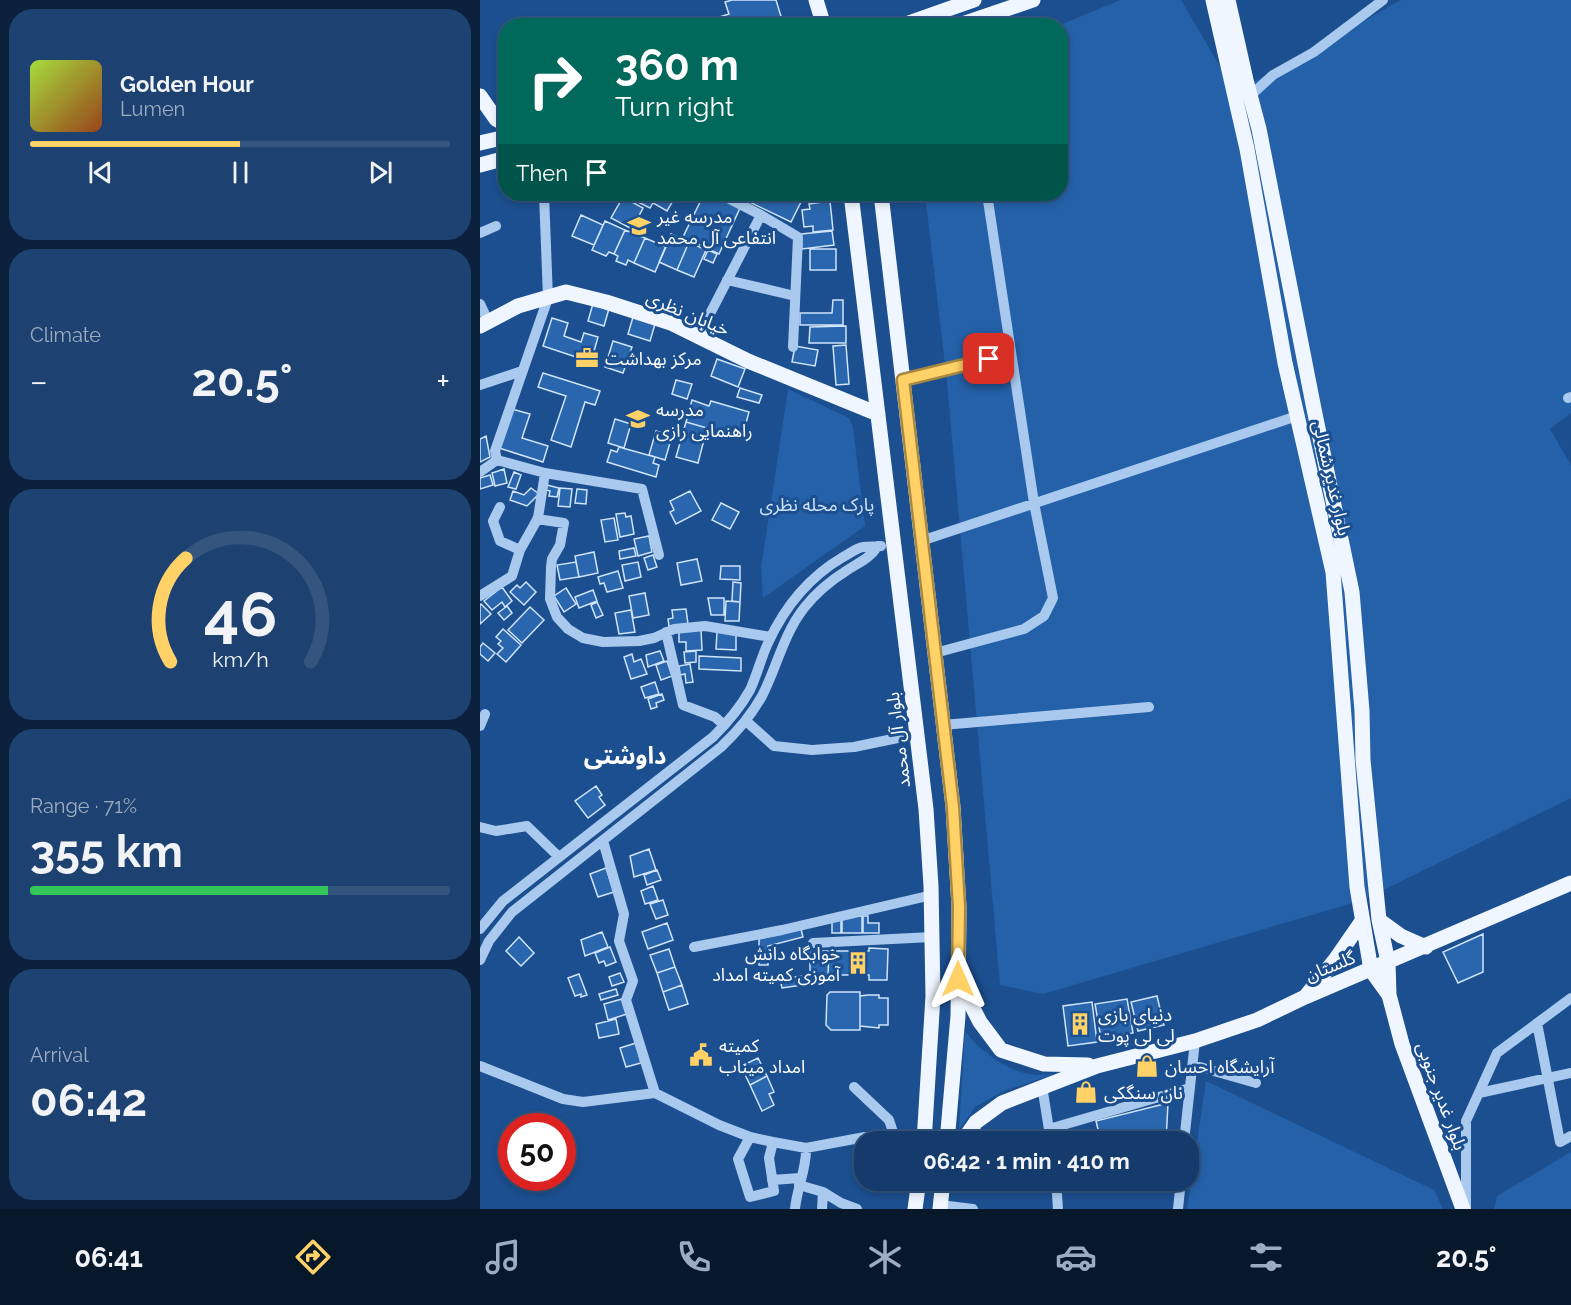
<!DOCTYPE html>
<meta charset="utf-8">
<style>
body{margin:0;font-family:Raleway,"Noto Sans Arabic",sans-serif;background:#1d4271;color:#f1f3f6;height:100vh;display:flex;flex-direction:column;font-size:22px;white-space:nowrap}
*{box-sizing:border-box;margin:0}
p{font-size:20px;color:#9dadc1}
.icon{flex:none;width:33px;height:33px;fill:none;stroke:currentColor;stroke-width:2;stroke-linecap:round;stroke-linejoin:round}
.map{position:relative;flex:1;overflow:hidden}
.drawer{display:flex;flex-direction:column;gap:9px;padding:9px;background:#0b203b;width:480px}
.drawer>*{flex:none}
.banner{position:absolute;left:18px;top:18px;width:570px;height:183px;border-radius:24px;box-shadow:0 3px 9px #0003,0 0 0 2px #33557e;background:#00695c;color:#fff;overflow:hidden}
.speed{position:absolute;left:18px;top:1113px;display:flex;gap:12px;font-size:30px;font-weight:700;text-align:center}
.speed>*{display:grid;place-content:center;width:78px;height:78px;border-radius:50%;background:#143b6b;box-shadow:0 3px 9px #0003,0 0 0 2px #33557e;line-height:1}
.speed .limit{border:9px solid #d22;background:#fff;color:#111}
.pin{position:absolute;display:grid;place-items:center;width:51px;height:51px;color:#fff;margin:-26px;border-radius:12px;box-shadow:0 3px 9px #0006}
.me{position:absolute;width:66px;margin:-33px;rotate:0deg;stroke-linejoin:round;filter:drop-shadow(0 0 4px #0008)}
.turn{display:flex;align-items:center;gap:21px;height:126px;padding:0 18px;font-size:27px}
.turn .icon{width:78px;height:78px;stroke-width:2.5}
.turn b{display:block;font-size:42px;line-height:51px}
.then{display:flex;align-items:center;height:57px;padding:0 18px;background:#0003;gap:12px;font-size:22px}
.big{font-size:45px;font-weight:700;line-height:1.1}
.drawer .tile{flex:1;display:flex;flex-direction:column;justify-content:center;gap:9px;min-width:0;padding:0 21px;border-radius:24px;background:#1d4271}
.drawer .dial{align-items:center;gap:0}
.dial svg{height:156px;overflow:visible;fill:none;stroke:#33557e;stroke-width:7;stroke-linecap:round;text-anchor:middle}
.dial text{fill:#f1f3f6;stroke:none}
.song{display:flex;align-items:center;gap:18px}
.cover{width:72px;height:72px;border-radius:9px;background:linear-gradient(135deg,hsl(80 70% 55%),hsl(20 70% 35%))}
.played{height:6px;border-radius:3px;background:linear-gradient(90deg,#ffd166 50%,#33557e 50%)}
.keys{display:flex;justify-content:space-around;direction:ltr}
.heat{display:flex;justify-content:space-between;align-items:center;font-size:33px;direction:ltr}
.charge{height:9px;border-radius:4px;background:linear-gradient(90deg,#34c759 71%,#33557e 0)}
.trip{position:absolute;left:374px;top:1131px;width:345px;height:60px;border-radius:24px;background:#143b6b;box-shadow:0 3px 9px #0003,0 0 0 2px #33557e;font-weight:700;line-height:60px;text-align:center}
.dock{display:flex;height:96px;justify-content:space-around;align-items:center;background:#08182b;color:#9dadc1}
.dock .icon{width:42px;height:42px}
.dock .current{color:#ffd166}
.dock b{font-size:27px;color:#f1f3f6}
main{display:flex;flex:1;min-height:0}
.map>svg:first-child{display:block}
.green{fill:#2461a8}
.building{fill:#2a66ad;stroke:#cfe3fa;stroke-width:1.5}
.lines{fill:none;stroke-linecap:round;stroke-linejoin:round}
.minor{stroke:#a9c9ee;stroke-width:10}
.major{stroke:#f0f6ff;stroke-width:15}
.route-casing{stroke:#a68842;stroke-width:15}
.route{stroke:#ffd166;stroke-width:10}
.labels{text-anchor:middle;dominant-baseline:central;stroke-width:6;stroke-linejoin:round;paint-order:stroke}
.poi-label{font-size:18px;fill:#fff;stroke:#1b4f8f;text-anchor:start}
.street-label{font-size:18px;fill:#fff;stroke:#1b4f8f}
.park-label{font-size:18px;fill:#cfe3fa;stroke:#1b4f8f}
.district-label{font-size:24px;font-weight:bold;fill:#fff;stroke:#1b4f8f}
</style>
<main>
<section class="drawer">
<div class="tile">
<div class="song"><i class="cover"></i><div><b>Golden Hour</b><p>Lumen</p></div></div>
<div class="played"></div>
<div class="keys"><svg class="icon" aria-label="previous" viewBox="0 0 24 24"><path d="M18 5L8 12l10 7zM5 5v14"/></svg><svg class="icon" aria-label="pause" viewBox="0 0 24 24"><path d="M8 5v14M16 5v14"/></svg><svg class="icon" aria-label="next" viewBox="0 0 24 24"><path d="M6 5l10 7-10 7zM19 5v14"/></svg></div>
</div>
<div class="tile"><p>Climate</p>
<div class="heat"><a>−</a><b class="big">20.5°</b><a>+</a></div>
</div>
<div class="tile dial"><svg viewBox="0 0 100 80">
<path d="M14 69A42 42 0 1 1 86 69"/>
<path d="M14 69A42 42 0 0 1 22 16" stroke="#ffd166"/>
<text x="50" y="56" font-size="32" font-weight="700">46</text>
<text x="50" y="72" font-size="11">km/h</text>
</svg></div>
<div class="tile"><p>Range · 71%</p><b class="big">355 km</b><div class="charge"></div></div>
<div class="tile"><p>Arrival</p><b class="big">06:42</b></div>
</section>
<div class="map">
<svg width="1091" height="1209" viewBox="0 0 1091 1209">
<rect width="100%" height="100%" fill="#1b4f8f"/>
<path class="green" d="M 640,0 L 701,0 L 755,92 L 921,0 L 1091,0 L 1091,413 L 1070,429 L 1091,465 L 1091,798 L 883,900 L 563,994 L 520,985 L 467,382 L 445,194 L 580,194 L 580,25 Z
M 308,389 L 369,418 L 373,427 L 385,526 L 283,598 L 281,568 Z
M 485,1031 C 499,1050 526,1070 549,1074 C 557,1076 566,1074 574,1074 L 524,1091 L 495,1107 L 479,1130 Z
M 726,1081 L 954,1190 L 963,1209 L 707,1209 Z
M 1091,1152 L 1091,1209 L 1014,1209 L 1017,1196 Z"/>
<path class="building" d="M 252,0 L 296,0 L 304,26 L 232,26 L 230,20 L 249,14 L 245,2 Z
M 142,194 L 178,194 L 170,208 Z
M 178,194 L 197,194 L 187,211 L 173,203 Z
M 224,194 L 232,194 L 260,208 L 239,254 L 203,237 Z
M 253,194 L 325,194 L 311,222 Z
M 143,197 L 163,208 L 152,229 L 131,218 Z
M 350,201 L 353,230 L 333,232 L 333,226 L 324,227 L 322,210 L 330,209 L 329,204 Z
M 101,215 L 123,225 L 114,245 L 92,236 Z
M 125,221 L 145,230 L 134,254 L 129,252 L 126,256 L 112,250 Z
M 145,230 L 165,238 L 154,263 L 148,260 L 146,265 L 136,261 L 138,256 L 134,254 Z
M 352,231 L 354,245 L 322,249 L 321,234 Z
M 191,234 L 209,242 L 197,270 L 179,262 Z
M 165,238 L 186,247 L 175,272 L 154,263 Z
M 209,242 L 226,250 L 214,277 L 197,270 Z
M 330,249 L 356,249 L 356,270 L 330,270 Z
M 228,250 L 237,254 L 233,263 L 224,259 Z
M 114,300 L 130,305 L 124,326 L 108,321 Z
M 353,300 L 363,300 L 363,325 L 320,325 L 320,313 L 352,313 Z
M 153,317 L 175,324 L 170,341 L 148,334 Z
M 72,318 L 88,323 L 84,336 L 101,342 L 104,333 L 118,337 L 111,362 L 63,346 Z
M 366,326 L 366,343 L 329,343 L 330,327 Z
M 133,341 L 152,347 L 143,373 L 125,367 Z
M 366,345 L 369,384 L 356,385 L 353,346 Z
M 315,346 L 338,350 L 335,366 L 312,362 Z
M 237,359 L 265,369 L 258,387 L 231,376 Z
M 63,373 L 120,391 L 115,405 L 105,402 L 91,447 L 71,440 L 86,396 L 58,387 Z
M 196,380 L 212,384 L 207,399 L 192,394 Z
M 260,388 L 282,395 L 279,403 L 257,397 Z
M 212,400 L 229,406 L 231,401 L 269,412 L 262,438 L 206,422 Z
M 32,409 L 50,414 L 42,438 L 68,446 L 63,462 L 19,448 Z
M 135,419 L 151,424 L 144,448 L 128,443 Z
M 206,422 L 227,428 L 218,463 L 196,457 Z
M 176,431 L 192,436 L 185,460 L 169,455 Z
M 6,436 L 10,457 L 0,462 L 0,439 Z
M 139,447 L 175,457 L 173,463 L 179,465 L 176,477 L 127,462 L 131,450 L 137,452 Z
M 24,469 L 27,483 L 15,486 L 12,473 Z
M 34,472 L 41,475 L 36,489 L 28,487 Z
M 10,475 L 13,485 L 0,489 L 0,478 Z
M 67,485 L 79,488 L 77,497 L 69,496 L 70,491 L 66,490 Z
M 51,488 L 59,494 L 47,506 L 30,500 L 33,491 L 44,495 Z
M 80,488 L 92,489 L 90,507 L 78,506 Z
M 97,489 L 107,490 L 106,504 L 95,503 Z
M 210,491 L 221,511 L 196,524 L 190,512 L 194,510 L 190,501 Z
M 241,503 L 259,512 L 250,529 L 232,520 Z
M 145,513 L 146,517 L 151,516 L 154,534 L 140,537 L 136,514 Z
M 134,518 L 138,540 L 125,542 L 121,520 Z
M 169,536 L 172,552 L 158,556 L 154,539 Z
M 154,548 L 156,556 L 140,559 L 139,551 Z
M 114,552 L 118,573 L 99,577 L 95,556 Z
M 173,555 L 177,567 L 168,570 L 164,558 Z
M 217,559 L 222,581 L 201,585 L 197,563 Z
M 96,562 L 99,577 L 80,580 L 77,565 Z
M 158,562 L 161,577 L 145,581 L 142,565 Z
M 241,566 L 260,566 L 260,580 L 240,579 Z
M 138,571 L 143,588 L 127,592 L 124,583 L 120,584 L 118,577 Z
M 46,582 L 56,592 L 44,605 L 30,592 L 37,585 L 40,588 Z
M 253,582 L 261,583 L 260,602 L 252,601 Z
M 22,587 L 32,601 L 25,607 L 22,602 L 12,610 L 4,601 Z
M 86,588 L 96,604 L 84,612 L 74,596 Z
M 113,590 L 117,601 L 99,608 L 95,597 Z
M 165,593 L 169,615 L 153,618 L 149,596 Z
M 228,598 L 244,598 L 244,615 L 231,615 Z
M 246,601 L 260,602 L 259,621 L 245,621 Z
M 117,602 L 123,615 L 116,618 L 111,605 Z
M 1,604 L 11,614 L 0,624 L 0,605 Z
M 27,606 L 32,613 L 24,620 L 18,613 Z
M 50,607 L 64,620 L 42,643 L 28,630 Z
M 206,609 L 208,624 L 189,626 L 188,619 L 193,618 L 192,610 Z
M 151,610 L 155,632 L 139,634 L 135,613 Z
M 23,629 L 41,645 L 26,662 L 17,654 L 23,648 L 18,644 L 21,641 L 16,637 Z
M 221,629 L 222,650 L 206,651 L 206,642 L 199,642 L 199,631 Z
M 237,632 L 256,633 L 256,650 L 236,649 Z
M 3,643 L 15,653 L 8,661 L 0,654 L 0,647 Z
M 180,651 L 184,661 L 168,667 L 166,655 Z
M 216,651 L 216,662 L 205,663 L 204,652 Z
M 152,654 L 154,662 L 161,659 L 167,674 L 151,679 L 144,657 Z
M 219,656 L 261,658 L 261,671 L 219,669 Z
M 187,661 L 192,676 L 181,680 L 176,665 Z
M 210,664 L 213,682 L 206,683 L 205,674 L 200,675 L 199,666 Z
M 175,682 L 179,694 L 165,698 L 161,687 Z
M 182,694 L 184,700 L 176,703 L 177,707 L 171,709 L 168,699 Z
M 116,786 L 122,795 L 119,797 L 125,805 L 108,818 L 95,801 Z
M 169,849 L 176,870 L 154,877 L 150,856 Z
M 126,868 L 134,892 L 118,897 L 110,874 Z
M 177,870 L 181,880 L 167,885 L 164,875 Z
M 173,886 L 178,900 L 165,904 L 161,891 Z
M 183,900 L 188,915 L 176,919 L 170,904 Z
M 382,916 L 382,933 L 362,933 L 362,917 Z
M 383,916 L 388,916 L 388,923 L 399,923 L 399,933 L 383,933 Z
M 352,919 L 361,919 L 361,933 L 352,933 Z
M 187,923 L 193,940 L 168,949 L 162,932 Z
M 321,929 L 323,937 L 288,946 L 288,965 L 279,965 L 279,939 Z
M 122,932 L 128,947 L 105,956 L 101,940 Z
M 1003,934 L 1003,972 L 978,983 L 963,952 Z
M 39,937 L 54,953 L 41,966 L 26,951 Z
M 130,947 L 136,962 L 126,966 L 124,961 L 119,963 L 115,953 Z
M 389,948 L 408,949 L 407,980 L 389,980 L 389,975 L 348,975 L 349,951 L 389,951 Z
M 189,949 L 195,967 L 177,973 L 170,955 Z
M 330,951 L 349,951 L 348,975 L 330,975 Z
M 195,967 L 202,985 L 183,992 L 177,973 Z
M 140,973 L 144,982 L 132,986 L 129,977 Z
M 99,974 L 107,995 L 101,997 L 101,994 L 95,996 L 88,978 Z
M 321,976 L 322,985 L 302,988 L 300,979 Z
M 202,985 L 208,1004 L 189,1010 L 183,992 Z
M 136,989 L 138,995 L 121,1000 L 119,994 Z
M 350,992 L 380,992 L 380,1030 L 351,1030 L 346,1025 L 347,995 Z
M 388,995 L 399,995 L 399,998 L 408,998 L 408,1025 L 399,1025 L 399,1028 L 380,1026 L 380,996 Z
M 677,996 L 684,1025 L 658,1031 L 651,1002 Z
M 142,999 L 147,1014 L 128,1020 L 124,1004 Z
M 647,999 L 653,1033 L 621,1038 L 615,1004 Z
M 612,1002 L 617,1042 L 588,1046 L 583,1006 Z
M 136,1019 L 139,1034 L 119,1038 L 116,1024 Z
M 156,1043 L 161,1063 L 146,1067 L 140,1048 Z
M 278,1058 L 287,1076 L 270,1085 L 261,1066 Z
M 287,1076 L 294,1092 L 289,1094 L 294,1105 L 282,1111 L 270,1085 Z
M 688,1103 L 686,1142 L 621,1142 L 616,1121 Z"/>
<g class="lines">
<path class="minor" d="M 770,96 L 793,75 L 834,52 L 903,0
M 64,194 L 68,298 L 15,451 L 17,460 L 65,473 L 162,489 L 179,555
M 281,215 L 318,237 L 313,347
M 0,233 L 16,226
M 247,280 L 315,296
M 0,304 L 8,321
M 218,337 L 281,215 L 240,194
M 423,380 L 530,354
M 0,385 L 42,371
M 1088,398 L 1091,397
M 0,472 L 17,460
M 20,507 L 13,521 L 20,541 L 40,550
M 57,519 L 84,523 L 80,545 L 72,559 L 71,567 L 70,599 L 77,617 L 88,629 L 103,638 L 123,642 L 159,641 L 174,638 L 194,629 L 225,626 L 291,637
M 441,541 L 817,416
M 0,596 L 32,576 L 40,550 L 58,518 L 65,473
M 186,632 L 203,705 L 235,717 L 244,725
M 455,653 L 544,629 L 564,616 L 573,598 L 554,503 L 507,194
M 266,721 L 294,746 L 332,750 L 374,747 L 437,734
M 463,725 L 669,707
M 0,726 L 5,714
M 0,827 L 16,831 L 47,826 L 79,857
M 123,841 L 144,914 L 139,941 L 153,981 L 146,1000 L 175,1093
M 0,929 L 23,901 L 233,737 C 247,723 260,708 270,690 C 277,675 281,658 288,643 C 304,608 329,577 363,557 C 369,554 376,548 383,547 C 389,546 396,547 401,546
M 333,943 L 452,937
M 214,947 L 302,930 L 452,895
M 0,960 L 9,941 L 32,912 L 241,747 C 257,732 271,716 282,696 C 297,667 303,635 324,608 C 335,594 350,581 366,571 C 379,562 388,560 398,546
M 1057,1023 L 1080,1142 L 1091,1136
M 713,1065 L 776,1083
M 0,1066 L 83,1099 L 103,1102 L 175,1093 L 239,1125 L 270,1137 L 293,1142 L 326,1148 L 385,1137 L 415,1138 L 434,1142
M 562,1086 L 571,1142
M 374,1087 L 409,1120 L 415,1138
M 999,1093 L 1091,1073
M 569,1129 L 710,1088
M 270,1137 L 258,1159 L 270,1197 L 294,1191 L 289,1158 L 293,1142
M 704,1142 L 715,1041
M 292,1180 L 320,1178
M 576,1180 L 578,1209
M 319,1185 L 343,1192 L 361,1203 L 377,1209
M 460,1205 L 493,1209
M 315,1209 C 317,1187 327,1168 326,1148
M 342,1209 L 343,1192
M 698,1209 L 701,1180
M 986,1209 L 986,1121 L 1017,1053 L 1091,998"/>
<path class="major" d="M 336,0 L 344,26
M 733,0 L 767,149 L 805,363 L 853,572 L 877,887 L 891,970 L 909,995
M 748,0 L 766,80 L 779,129 L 834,409 L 872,592 L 882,711 L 883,760 L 899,920 L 908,962 L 909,995 L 922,1044 L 983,1209
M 420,26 L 494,0
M 476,26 L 553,0
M 0,96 L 16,119 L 26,125
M 0,143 L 26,137
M 0,165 L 26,158
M 371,194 L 446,809 L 451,886 L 453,996 L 444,1142
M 401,194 L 473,807 L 479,907 L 478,1016 L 467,1142
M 0,326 L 38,306 L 86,292 L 126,302 L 191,323 L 268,361 L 398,414
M 899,920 L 921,936 L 946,947
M 480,983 L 500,1022 L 521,1050 L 564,1064 L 608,1065
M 826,996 L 855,960 L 882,921
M 482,1142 L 496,1122 L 522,1103 L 617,1066 L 715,1041 L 777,1020 L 825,997 L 1091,883
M 435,1209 L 439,1180
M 460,1209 L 463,1180"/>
</g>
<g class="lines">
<g class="route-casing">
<path id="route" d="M 478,979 L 479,907 L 473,807 L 423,380 L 509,359"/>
</g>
<use href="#route" class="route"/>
</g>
<defs>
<g id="school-bare" transform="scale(1.8)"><path d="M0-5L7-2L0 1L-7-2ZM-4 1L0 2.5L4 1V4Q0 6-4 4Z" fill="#ffd166" stroke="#1b4f8f" stroke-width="2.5" paint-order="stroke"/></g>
<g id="office-bare" transform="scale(1.8)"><path d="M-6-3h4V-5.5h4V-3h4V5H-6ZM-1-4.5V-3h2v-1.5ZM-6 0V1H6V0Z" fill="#ffd166" stroke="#1b4f8f" stroke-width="2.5" paint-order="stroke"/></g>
<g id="building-bare" transform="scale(1.8)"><path d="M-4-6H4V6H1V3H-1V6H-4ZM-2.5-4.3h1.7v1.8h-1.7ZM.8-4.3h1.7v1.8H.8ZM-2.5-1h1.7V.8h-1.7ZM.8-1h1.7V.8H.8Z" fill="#ffd166" stroke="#1b4f8f" stroke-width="2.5" paint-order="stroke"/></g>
<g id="civic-bare" transform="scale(1.8)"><path d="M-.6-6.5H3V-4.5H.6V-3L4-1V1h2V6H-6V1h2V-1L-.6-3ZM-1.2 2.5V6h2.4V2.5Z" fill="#ffd166" stroke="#1b4f8f" stroke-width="2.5" paint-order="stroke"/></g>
<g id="shop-bare" transform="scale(1.8)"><path d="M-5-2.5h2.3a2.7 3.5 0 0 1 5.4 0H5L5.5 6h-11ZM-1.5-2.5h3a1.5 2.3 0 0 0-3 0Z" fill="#ffd166" stroke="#1b4f8f" stroke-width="2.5" paint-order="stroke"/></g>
</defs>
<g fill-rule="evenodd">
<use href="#school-bare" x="159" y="226"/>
<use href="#office-bare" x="107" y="358"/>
<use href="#school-bare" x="158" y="419"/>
<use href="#building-bare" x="378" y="963"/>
<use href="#building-bare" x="600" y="1024"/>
<use href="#civic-bare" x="221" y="1055"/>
<use href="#shop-bare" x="667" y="1066"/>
<use href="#shop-bare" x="606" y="1092"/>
</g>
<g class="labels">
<g class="poi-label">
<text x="177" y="216">مدرسه غیر<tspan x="177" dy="21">انتفاعی آل محمد</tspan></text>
<text x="125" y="358">مرکز بهداشت</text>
<text x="176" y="409">مدرسه<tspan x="176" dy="21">راهنمایی رازی</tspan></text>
<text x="360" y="953" text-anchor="end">خوابگاه دانش<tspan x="360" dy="21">آموزی کمیته امداد</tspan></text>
<text x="618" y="1014">دنیای بازی<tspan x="618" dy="21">لی لی پوت</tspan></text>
<text x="239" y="1045">کمیته<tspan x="239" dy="21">امداد میناب</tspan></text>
<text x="685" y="1066">آرایشگاه احسان</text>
<text x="624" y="1092">نان سنگکی</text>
</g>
<g class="street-label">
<text transform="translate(208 313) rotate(23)">خیابان نظری</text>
<text transform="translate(852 478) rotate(77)">بلوار غدیر شمالی</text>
<text transform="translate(418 740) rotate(-97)">بلوار آل محمد</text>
<text transform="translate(850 966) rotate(-22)">گلستان</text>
<text transform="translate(962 1096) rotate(70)">بلوار غدیر جنوبی</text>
</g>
<g class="park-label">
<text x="337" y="504">پارک محله نظری</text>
</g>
<g class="district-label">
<text x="145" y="755">داوشتی</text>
</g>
</g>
</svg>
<div class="speed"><div class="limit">50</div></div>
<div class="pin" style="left:509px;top:359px;background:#d93025"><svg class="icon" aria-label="arrive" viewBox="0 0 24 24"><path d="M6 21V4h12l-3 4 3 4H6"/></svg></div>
<svg class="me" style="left:478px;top:979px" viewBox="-20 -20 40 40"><path d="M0-17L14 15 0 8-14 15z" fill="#ffd166" stroke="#fff" stroke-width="4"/></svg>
<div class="trip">06:42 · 1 min · 410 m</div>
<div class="banner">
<div class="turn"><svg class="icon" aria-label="right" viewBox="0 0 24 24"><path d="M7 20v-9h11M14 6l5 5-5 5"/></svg><div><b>360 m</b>Turn right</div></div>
<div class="then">Then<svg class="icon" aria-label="arrive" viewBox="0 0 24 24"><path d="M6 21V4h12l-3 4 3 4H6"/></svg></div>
</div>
</div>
</main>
<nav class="dock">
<b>06:41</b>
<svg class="icon current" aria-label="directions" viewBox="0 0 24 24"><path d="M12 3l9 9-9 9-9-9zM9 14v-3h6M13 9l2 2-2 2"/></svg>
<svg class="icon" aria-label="music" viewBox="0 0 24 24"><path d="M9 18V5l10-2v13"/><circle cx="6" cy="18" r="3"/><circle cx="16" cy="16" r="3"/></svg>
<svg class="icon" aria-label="phone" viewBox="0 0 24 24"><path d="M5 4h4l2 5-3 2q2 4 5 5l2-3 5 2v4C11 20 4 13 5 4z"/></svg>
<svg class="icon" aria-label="climate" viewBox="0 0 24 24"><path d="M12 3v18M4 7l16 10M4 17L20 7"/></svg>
<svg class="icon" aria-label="car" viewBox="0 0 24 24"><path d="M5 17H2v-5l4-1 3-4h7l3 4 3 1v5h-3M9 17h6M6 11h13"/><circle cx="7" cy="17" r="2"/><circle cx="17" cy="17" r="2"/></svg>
<svg class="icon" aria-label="filters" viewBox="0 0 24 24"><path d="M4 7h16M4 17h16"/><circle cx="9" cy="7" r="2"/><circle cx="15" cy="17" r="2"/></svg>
<b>20.5°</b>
</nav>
